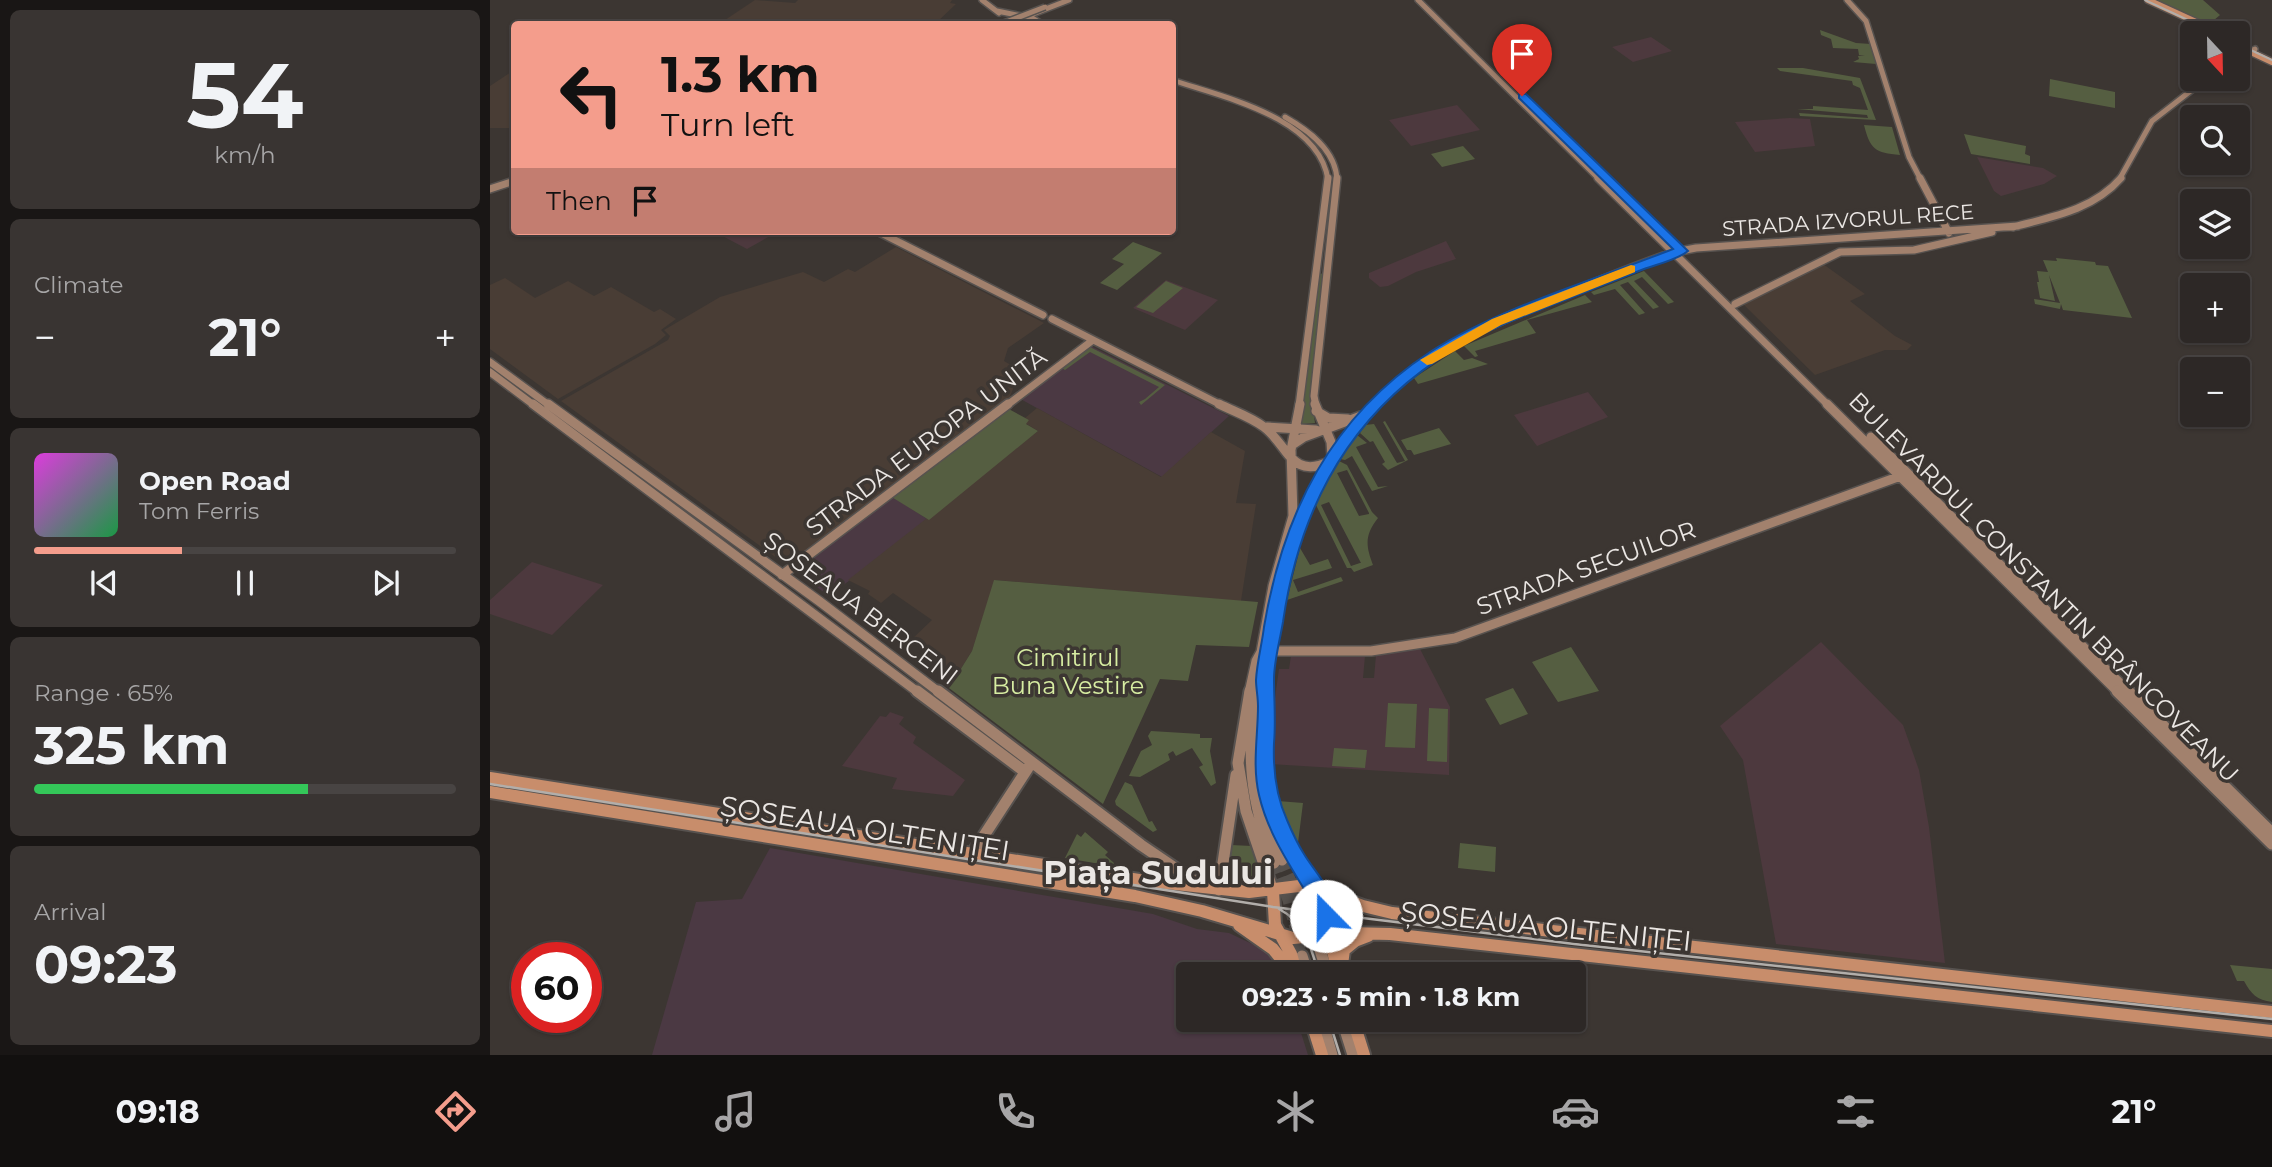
<!DOCTYPE html>
<meta charset="utf-8">
<style>
body{margin:0;font-family:Montserrat,sans-serif;background:#393432;color:#f1f3f6;height:100vh;display:flex;flex-direction:column;font-size:26px;white-space:nowrap}
*{box-sizing:border-box;margin:0}
p{font-size:23px;color:#a7a6a7}
.icon{flex:none;width:38px;height:38px;fill:none;stroke:currentColor;stroke-width:2;stroke-linecap:round;stroke-linejoin:round}
.map{position:relative;flex:1;overflow:hidden}
.sheet{display:flex;flex-direction:column;gap:10px;padding:10px;background:#191615;width:490px}
.sheet>*{flex:none}
.guide{position:absolute;left:21px;top:21px;width:665px;height:214px;border-radius:7px;box-shadow:0 2px 5px #0004,0 0 0 2px #484443;background:#f49d8c;color:#111;overflow:hidden}
.needle{width:46px;rotate:158deg}
.buttons{position:absolute;left:1690px;top:21px;display:grid;gap:14px}
.buttons a{display:grid;place-items:center;width:70px;height:70px;border-radius:7px;background:#2d2826;box-shadow:0 2px 5px #0004,0 0 0 2px #484443;font-size:35px}
.speed{position:absolute;left:21px;top:942px;display:flex;gap:14px;font-size:35px;font-weight:700;text-align:center}
.speed>*{display:grid;place-content:center;width:91px;height:91px;border-radius:50%;background:#2d2826;box-shadow:0 2px 5px #0004,0 0 0 2px #484443;line-height:1}
.speed .limit{border:10px solid #d22;background:#fff;color:#111}
.pin{position:absolute;display:grid;place-items:center;width:60px;height:60px;color:#fff;margin:-72px -30px;border-radius:50% 50% 50% 0;rotate:-45deg;box-shadow:0 0 7px #0007}
.pin .icon{rotate:45deg}
.me{position:absolute;width:77px;margin:-38px;rotate:338deg;stroke-linejoin:round;filter:drop-shadow(0 0 5px #0008)}
.turn{display:flex;align-items:center;gap:24px;height:147px;padding:0 35px;font-size:32px}
.turn .icon{width:91px;height:91px;stroke-width:2.5}
.turn b{display:block;font-size:49px;line-height:60px}
.then{display:flex;align-items:center;height:66px;padding:0 35px;background:#0003;gap:14px;font-size:26px}
.big{font-size:52px;font-weight:700;line-height:1.1}
.sheet .card{flex:1;display:flex;flex-direction:column;justify-content:center;gap:10px;min-width:0;padding:0 24px;border-radius:10px;background:#393432}
.sheet .dial{align-items:center;gap:0}
.dial b{font-size:91px;line-height:1}
.song{display:flex;align-items:center;gap:21px}
.cover{width:84px;height:84px;border-radius:10px;background:linear-gradient(135deg,hsl(300 70% 55%),hsl(140 70% 35%))}
.played{height:7px;border-radius:4px;background:linear-gradient(90deg,#f49d8c 35%,#484443 35%)}
.keys{display:flex;justify-content:space-around;direction:ltr}
.heat{display:flex;justify-content:space-between;align-items:center;font-size:38px;direction:ltr}
.charge{height:10px;border-radius:5px;background:linear-gradient(90deg,#34c759 65%,#484443 0)}
.trip{position:absolute;left:686px;top:962px;width:410px;height:70px;border-radius:7px;background:#2d2826;box-shadow:0 2px 5px #0004,0 0 0 2px #484443;font-weight:700;line-height:70px;text-align:center}
.menu{display:flex;height:112px;justify-content:space-around;align-items:center;background:#12100f;color:#a7a6a7}
.menu .icon{width:49px;height:49px}
.menu .selected{color:#f49d8c}
.menu b{font-size:32px;color:#f1f3f6}
main{display:flex;flex:1;min-height:0}
.map>svg:first-child{display:block}
.commercial{fill:#4b3943}
.built{fill:#493d35}
.education{fill:#4d393e}
.green{fill:#555e41;fill-rule:evenodd}
.lines{fill:none;stroke-linecap:round;stroke-linejoin:round}
.secondary-tunnel{stroke:#56514d;stroke-width:11;stroke-dasharray:11 5;stroke-linecap:butt}
.secondary-far3-casing{stroke:#57524f;stroke-width:8}
.secondary-far2-casing{stroke:#57524f;stroke-width:10}
.secondary-far1-casing{stroke:#57524f;stroke-width:12}
.secondary-casing{stroke:#57524f;stroke-width:15}
.primary-far1-casing{stroke:#57524f;stroke-width:9}
.primary-casing{stroke:#57524f;stroke-width:16}
.secondary-far3{stroke:#a2816d;stroke-width:5}
.secondary-far2{stroke:#a2816d;stroke-width:7}
.secondary-far1{stroke:#a2816d;stroke-width:9}
.secondary{stroke:#a2816d;stroke-width:11}
.primary-far1{stroke:#c88d6b;stroke-width:6}
.primary{stroke:#c88d6b;stroke-width:12}
.tram-far1{stroke:#b2aeaa;stroke-width:2}
.tram{stroke:#b2aeaa;stroke-width:2.5}
.secondary-bridge-casing{stroke:#57524f;stroke-width:8;stroke-linecap:butt}
.secondary-bridge{stroke:#a2816d;stroke-width:5}
.route{fill:#1a73e8;stroke:#114b97;stroke-width:2}
.slow{fill:#f59e0b}
.labels{text-anchor:middle;dominant-baseline:central;stroke-width:7;stroke-linejoin:round;paint-order:stroke}
.far-street-label{font-size:21px;fill:#ebe7e4;stroke:#3c3632}
.street-label{font-size:24px;fill:#ebe7e4;stroke:#3c3632}
.park-label{font-size:24px;fill:#d7eda2;stroke:#3c3632}
.near-street-label{font-size:28px;fill:#ebe7e4;stroke:#3c3632}
.near-quarter-label{font-size:33px;font-weight:bold;fill:#ebe7e4;stroke:#3c3632}
</style>
<main>
<section class="sheet">
<div class="card dial"><b>54</b><p>km/h</p></div>
<div class="card"><p>Climate</p>
<div class="heat"><a>−</a><b class="big">21°</b><a>+</a></div>
</div>
<div class="card">
<div class="song"><i class="cover"></i><div><b>Open Road</b><p>Tom Ferris</p></div></div>
<div class="played"></div>
<div class="keys"><svg class="icon" aria-label="previous" viewBox="0 0 24 24"><path d="M18 5L8 12l10 7zM5 5v14"/></svg><svg class="icon" aria-label="pause" viewBox="0 0 24 24"><path d="M8 5v14M16 5v14"/></svg><svg class="icon" aria-label="next" viewBox="0 0 24 24"><path d="M6 5l10 7-10 7zM19 5v14"/></svg></div>
</div>
<div class="card"><p>Range · 65%</p><b class="big">325 km</b><div class="charge"></div></div>
<div class="card"><p>Arrival</p><b class="big">09:23</b></div>
</section>
<div class="map">
<svg width="1782" height="1055" viewBox="0 0 1782 1055">
<rect width="100%" height="100%" fill="#3c3632"/>
<path class="commercial" d="M 595,343 L 739,416 L 672,477 L 525,396 Z
M 398,494 L 439,520 L 339,596 L 301,568 Z
M 280,848 L 663,914 L 707,929 L 739,933 L 775,950 L 789,961 L 793,975 L 698,975 L 698,1020 L 807,1020 L 818,1055 L 162,1055 L 206,902 L 252,899 Z"/>
<path class="built" d="M 265,0 L 305,3 L 308,0 L 462,0 L 460,3 L 466,4 L 446,23 L 397,20 L 392,24 L 229,24 Z
M 24,70 L 24,128 L 0,128 L 0,86 Z
M 406,247 L 554,323 L 518,348 L 514,361 L 531,371 L 520,396 L 522,398 L 299,567 L 71,401 L 178,340 L 180,336 L 174,330 L 230,297 L 313,272 L 334,282 L 358,269 L 365,272 Z
M 1333,264 L 1375,294 L 1360,301 L 1405,336 L 1422,345 L 1417,350 L 1395,350 L 1325,375 L 1252,303 Z
M 15,278 L 45,298 L 78,281 L 104,296 L 121,287 L 164,312 L 170,309 L 186,319 L 171,330 L 176,335 L 165,344 L 68,399 L 0,349 L 0,285 Z
M 547,408 L 671,477 L 721,432 L 755,451 L 746,503 L 766,504 L 751,601 L 505,580 L 482,651 L 464,680 L 440,659 L 437,651 L 421,640 L 442,620 L 403,593 L 391,603 L 378,594 L 380,591 L 358,580 L 548,431 L 535,423 L 539,420 L 535,418 Z"/>
<path class="education" d="M 1161,37 L 1182,51 L 1143,62 L 1122,47 Z
M 967,105 L 990,130 L 921,146 L 899,120 Z
M 1300,118 L 1320,119 L 1325,146 L 1265,152 L 1245,122 Z
M 1487,157 L 1553,168 L 1567,176 L 1554,184 L 1511,196 L 1504,191 Z
M 223,231 L 289,231 L 257,249 Z
M 956,241 L 966,259 L 926,272 L 898,286 L 890,287 L 879,278 L 879,273 Z
M 676,280 L 728,300 L 695,330 L 643,308 Z
M 1098,392 L 1118,417 L 1047,446 L 1024,415 Z
M 42,562 L 113,585 L 62,635 L 0,614 L 0,600 Z
M 1331,642 L 1413,725 L 1429,770 L 1439,827 L 1455,963 L 1286,944 L 1253,760 L 1230,726 Z
M 930,649 L 960,707 L 959,775 L 780,764 L 780,734 L 789,669 L 799,669 L 801,656 L 875,656 L 873,678 L 884,678 L 886,655 Z
M 400,712 L 414,717 L 409,724 L 426,737 L 423,743 L 475,780 L 463,796 L 402,789 L 407,778 L 352,766 L 390,716 L 396,717 Z"/>
<path class="green" d="M 1661,0 L 1713,0 L 1730,15 L 1717,26 Z
M 1330,30 L 1366,43 L 1381,44 L 1386,64 L 1363,62 L 1369,59 L 1368,56 L 1375,55 L 1369,55 L 1368,49 L 1343,48 L 1341,39 L 1331,35 Z
M 1287,68 L 1313,68 L 1370,78 L 1386,120 L 1310,116 L 1309,113 L 1378,118 L 1377,115 L 1307,109 L 1323,109 L 1323,106 L 1378,110 L 1370,88 L 1363,85 L 1362,81 L 1290,71 Z
M 1560,79 L 1625,92 L 1625,108 L 1559,96 Z
M 1374,125 L 1402,127 L 1410,155 C 1385,153 1380,149 1374,125 Z
M 1474,134 L 1536,146 L 1535,154 L 1540,156 L 1540,164 L 1481,154 Z
M 973,146 L 985,159 L 952,167 L 941,154 Z
M 643,242 L 672,253 L 627,290 L 610,283 L 634,264 L 622,259 Z
M 1566,258 L 1605,262 L 1606,265 L 1618,266 L 1642,318 L 1573,310 L 1571,304 L 1570,309 L 1545,304 L 1544,299 L 1570,303 L 1559,275 L 1565,301 L 1550,298 L 1547,282 L 1549,282 L 1547,271 L 1558,272 L 1553,260 L 1567,261 Z
M 1154,271 L 1184,302 L 1178,304 L 1152,277 L 1144,281 L 1169,307 L 1163,309 L 1138,282 L 1130,285 L 1155,313 L 1149,315 L 1125,289 L 1104,295 L 1101,292 Z
M 834,273 L 821,394 L 825,423 L 810,424 L 830,274 Z
M 676,281 L 693,288 L 663,313 L 646,307 Z
M 1095,295 L 1102,302 L 1037,320 L 1046,333 L 985,351 L 988,356 L 985,357 L 974,346 Z
M 598,346 L 675,385 L 651,405 L 649,402 L 655,399 L 669,387 L 600,352 L 575,370 L 570,367 Z
M 965,351 L 974,360 L 982,358 L 998,364 L 928,384 L 924,378 Z
M 515,407 L 539,420 L 536,424 L 548,431 L 439,520 L 400,496 Z
M 895,421 L 918,460 L 898,470 L 892,464 L 895,462 L 883,441 L 880,442 L 870,433 L 875,425 L 884,424 L 907,463 L 915,461 L 893,422 Z
M 949,428 L 961,444 L 924,455 L 921,450 L 917,450 L 911,440 Z
M 867,435 L 877,443 L 866,447 L 888,487 L 898,486 L 882,491 L 862,456 L 855,460 L 850,459 Z
M 849,461 L 857,465 L 882,512 L 888,518 C 874,536 876,546 883,565 L 864,572 L 861,568 L 857,568 L 826,505 L 832,489 ZM 857,470 L 879,513 L 879,514 L 869,516 L 847,473 ZM 839,502 L 871,563 L 870,563 L 861,566 L 831,505 Z
M 810,548 L 820,565 L 838,559 L 842,568 L 803,580 L 808,592 L 851,577 L 853,581 L 797,600 Z
M 504,580 L 768,602 L 759,647 L 706,645 L 698,681 L 670,679 L 613,804 L 459,688 L 482,651 Z
M 1081,647 L 1109,691 L 1068,702 L 1042,662 Z
M 1023,688 L 1038,714 L 1010,725 L 995,699 Z
M 898,703 L 927,704 L 925,748 L 895,747 Z
M 939,708 L 958,709 L 957,762 L 937,761 Z
M 661,731 L 710,734 L 710,738 L 722,738 L 720,751 L 726,783 L 721,786 L 709,767 L 713,765 L 702,748 L 686,756 L 683,751 L 678,754 L 680,760 L 650,777 L 639,776 L 651,751 L 662,745 L 658,736 Z
M 844,748 L 877,750 L 875,768 L 842,766 Z
M 635,782 L 642,785 L 659,822 L 662,821 L 667,830 L 663,832 L 626,805 L 625,801 Z
M 788,801 L 813,803 L 808,843 Z
M 595,832 L 618,852 L 615,855 L 624,863 L 622,866 L 575,858 L 587,834 L 591,837 Z
M 970,843 L 1006,847 L 1005,872 L 968,868 Z
M 741,845 L 762,846 L 771,871 C 763,882 749,879 737,877 Z
M 1740,965 L 1782,969 L 1782,1002 C 1767,1000 1761,994 1754,981 L 1747,981 Z"/>
<g class="lines">
<path class="secondary-tunnel" d="M 792,860 L 830,950
M 784,863 L 798,900 L 812,956"/>
<g class="secondary-far3-casing">
<path id="secondary-far3" d="M 492,0 L 509,13
M 928,0 L 1110,180
M 1357,0 L 1376,21 L 1419,157 L 1431,180
M 507,11 L 542,18 L 552,24
M 517,24 L 579,0
M 1748,57 L 1765,49
M 682,80 C 732,97 829,117 838,180
M 795,117 C 818,130 846,150 847,180
M 1629,180 L 1662,121 L 1716,79"/>
</g>
<g class="secondary-far2-casing">
<path id="secondary-far2" d="M 1108,178 L 1339,406
M 1430,178 L 1459,233
M 0,189 L 24,181
M 1523,227 C 1562,217 1603,210 1631,178
M 387,231 L 553,315
M 1245,304 L 1350,252 L 1424,250 L 1502,232
M 562,319 L 733,406
M 0,362 L 60,406
M 0,372 L 45,406
M 516,406 L 603,340
M 809,406 L 838,178
M 826,406 L 824,396 L 847,178
M 884,406 C 936,348 1009,321 1079,293 C 1114,279 1149,264 1185,252 L 1206,248 L 1528,226"/>
</g>
<g class="secondary-far1-casing">
<path id="secondary-far1" d="M 43,404 L 429,693
M 58,404 L 329,601 L 450,693
M 729,404 C 743,411 761,417 774,427 C 799,446 800,479 839,462
M 825,404 L 841,442 L 842,457
M 1337,404 L 1629,693
M 826,411 L 838,418 L 858,419
M 777,427 L 826,430
M 1381,437 L 1640,693
M 802,445 L 814,437 L 871,416
M 292,575 L 518,404
M 779,651 L 881,651 L 965,638 L 1416,474
M 759,693 L 766,661 L 771,652 L 783,586 L 803,516 L 801,450 L 810,404
M 766,693 L 768,678
M 777,693 C 774,671 779,650 782,629 C 795,543 828,468 886,404"/>
</g>
<g class="secondary-casing">
<path id="secondary" d="M 427,691 L 534,771
M 448,691 L 651,845 L 710,885
M 760,691 L 748,763 L 756,811 L 783,891
M 766,691 C 756,756 761,801 784,863
M 773,691 C 763,755 769,799 792,860
M 777,691 C 780,711 774,731 774,751 C 773,802 795,847 825,887
M 1627,691 L 1782,844
M 1638,691 L 1782,833
M 482,854 L 538,768
M 729,890 L 746,775
M 830,950 L 838,975
M 812,956 L 818,975
M 832,1020 L 842,1055
M 852,1020 L 863,1055"/>
</g>
<g class="primary-far1-casing">
<path id="primary-far1" d="M 1658,0 L 1730,33
M 1748,46 L 1782,62"/>
</g>
<g class="primary-casing">
<path id="primary" d="M 0,778 L 649,880 L 759,892 L 817,885 L 873,906 L 902,913 L 1782,1012
M 0,792 L 645,896 L 712,911 L 803,938 L 858,933 L 900,934 L 1782,1031
M 827,889 L 849,975
M 783,891 L 785,925 L 801,954 L 807,975
M 749,925 L 783,949 L 804,975
M 851,972 L 854,950 L 865,941 L 878,936
M 821,1020 L 832,1055
M 863,1020 L 874,1055"/>
</g>
<use href="#secondary-far3" class="secondary-far3"/>
<use href="#secondary-far2" class="secondary-far2"/>
<use href="#secondary-far1" class="secondary-far1"/>
<use href="#secondary" class="secondary"/>
<use href="#primary-far1" class="primary-far1"/>
<use href="#primary" class="primary"/>
<path class="tram-far1" d="M 1655,0 L 1726,33
M 1748,44 L 1782,60"/>
<path class="tram" d="M 0,784 L 783,907 L 1084,944 L 1782,1019
M 789,909 C 816,923 821,948 829,975
M 839,1020 L 850,1055"/>
<g class="secondary-bridge-casing">
<path id="secondary-bridge" d="M 511,24 L 555,7"/>
</g>
<use href="#secondary-bridge" class="secondary-bridge"/>
</g>
<path class="route" d="M 1029,94 L 1036,94 L 1198,251 C 1187,260 1168,264 1154,269 C 1113,285 1072,301 1031,317 C 891,371 814,475 793,622 C 790,640 784,661 784,679 C 784,701 786,721 784,743 C 783,769 786,796 797,820 C 802,832 807,843 814,854 C 825,873 853,899 843,924 L 836,927 L 828,924 C 825,916 824,906 820,899 C 800,865 778,834 769,795 C 762,765 768,736 768,706 C 768,697 766,688 766,680 C 767,662 772,644 774,627 C 793,513 841,417 940,352 C 1008,308 1107,279 1183,249 L 1029,98 Z"/>
<path class="slow" d="M 1141,265 L 1145,266 L 1145,272 L 1011,325 L 942,364 L 937,365 L 930,360 L 1002,319 Z"/>
<g class="labels">
<g class="far-street-label">
<text transform="translate(1358 220) rotate(-4)">STRADA IZVORUL RECE</text>
</g>
<g class="street-label">
<text transform="translate(436 442) rotate(-37)">STRADA EUROPA UNITĂ</text>
<text transform="translate(1096 568) rotate(-20)">STRADA SECUILOR</text>
<text transform="translate(1554 587) rotate(45)">BULEVARDUL CONSTANTIN BRÂNCOVEANU</text>
<text transform="translate(371 608) rotate(37)">ȘOSEAUA BERCENI</text>
</g>
<g class="park-label">
<text x="578" y="657">Cimitirul<tspan x="578" dy="28">Buna Vestire</tspan></text>
</g>
<g class="near-street-label">
<text transform="translate(375 828) rotate(9)">ȘOSEAUA OLTENIȚEI</text>
<text transform="translate(1056 926) rotate(6)">ȘOSEAUA OLTENIȚEI</text>
</g>
<g class="near-quarter-label">
<text x="668" y="872">Piața Sudului</text>
</g>
</g>
</svg>
<div class="buttons">
<a><svg class="needle" viewBox="-14 -14 28 28"><path d="M0-13l5 13h-10z" fill="#e53935"/><path d="M0 13l5-13h-10z" fill="#a7a6a7"/></svg></a>
<a><svg class="icon" aria-label="search" viewBox="0 0 24 24"><circle cx="10" cy="10" r="6"/><path d="M15 15l6 6"/></svg></a>
<a><svg class="icon" aria-label="layers" viewBox="0 0 24 24"><path d="M12 4l9 5-9 5-9-5zM3 14l9 5 9-5"/></svg></a>
<a>+</a>
<a>−</a>
</div>
<div class="speed"><div class="limit">60</div></div>
<div class="pin" style="left:1032px;top:96px;background:#d93025"><svg class="icon" aria-label="arrive" viewBox="0 0 24 24"><path d="M6 21V4h12l-3 4 3 4H6"/></svg></div>
<svg class="me" style="left:836px;top:916px" viewBox="-20 -20 40 40"><circle r="19" fill="#fff"/><path d="M0-13L10 11 0 6-10 11z" fill="#1a73e8"/></svg>
<div class="trip">09:23 · 5 min · 1.8 km</div>
<div class="guide">
<div class="turn"><svg class="icon" aria-label="left" viewBox="0 0 24 24"><path d="M17 20v-9H6M10 6l-5 5 5 5"/></svg><div><b>1.3 km</b>Turn left</div></div>
<div class="then">Then<svg class="icon" aria-label="arrive" viewBox="0 0 24 24"><path d="M6 21V4h12l-3 4 3 4H6"/></svg></div>
</div>
</div>
</main>
<nav class="menu">
<b>09:18</b>
<svg class="icon selected" aria-label="directions" viewBox="0 0 24 24"><path d="M12 3l9 9-9 9-9-9zM9 14v-3h6M13 9l2 2-2 2"/></svg>
<svg class="icon" aria-label="music" viewBox="0 0 24 24"><path d="M9 18V5l10-2v13"/><circle cx="6" cy="18" r="3"/><circle cx="16" cy="16" r="3"/></svg>
<svg class="icon" aria-label="phone" viewBox="0 0 24 24"><path d="M5 4h4l2 5-3 2q2 4 5 5l2-3 5 2v4C11 20 4 13 5 4z"/></svg>
<svg class="icon" aria-label="climate" viewBox="0 0 24 24"><path d="M12 3v18M4 7l16 10M4 17L20 7"/></svg>
<svg class="icon" aria-label="car" viewBox="0 0 24 24"><path d="M5 17H2v-5l4-1 3-4h7l3 4 3 1v5h-3M9 17h6M6 11h13"/><circle cx="7" cy="17" r="2"/><circle cx="17" cy="17" r="2"/></svg>
<svg class="icon" aria-label="filters" viewBox="0 0 24 24"><path d="M4 7h16M4 17h16"/><circle cx="9" cy="7" r="2"/><circle cx="15" cy="17" r="2"/></svg>
<b>21°</b>
</nav>
